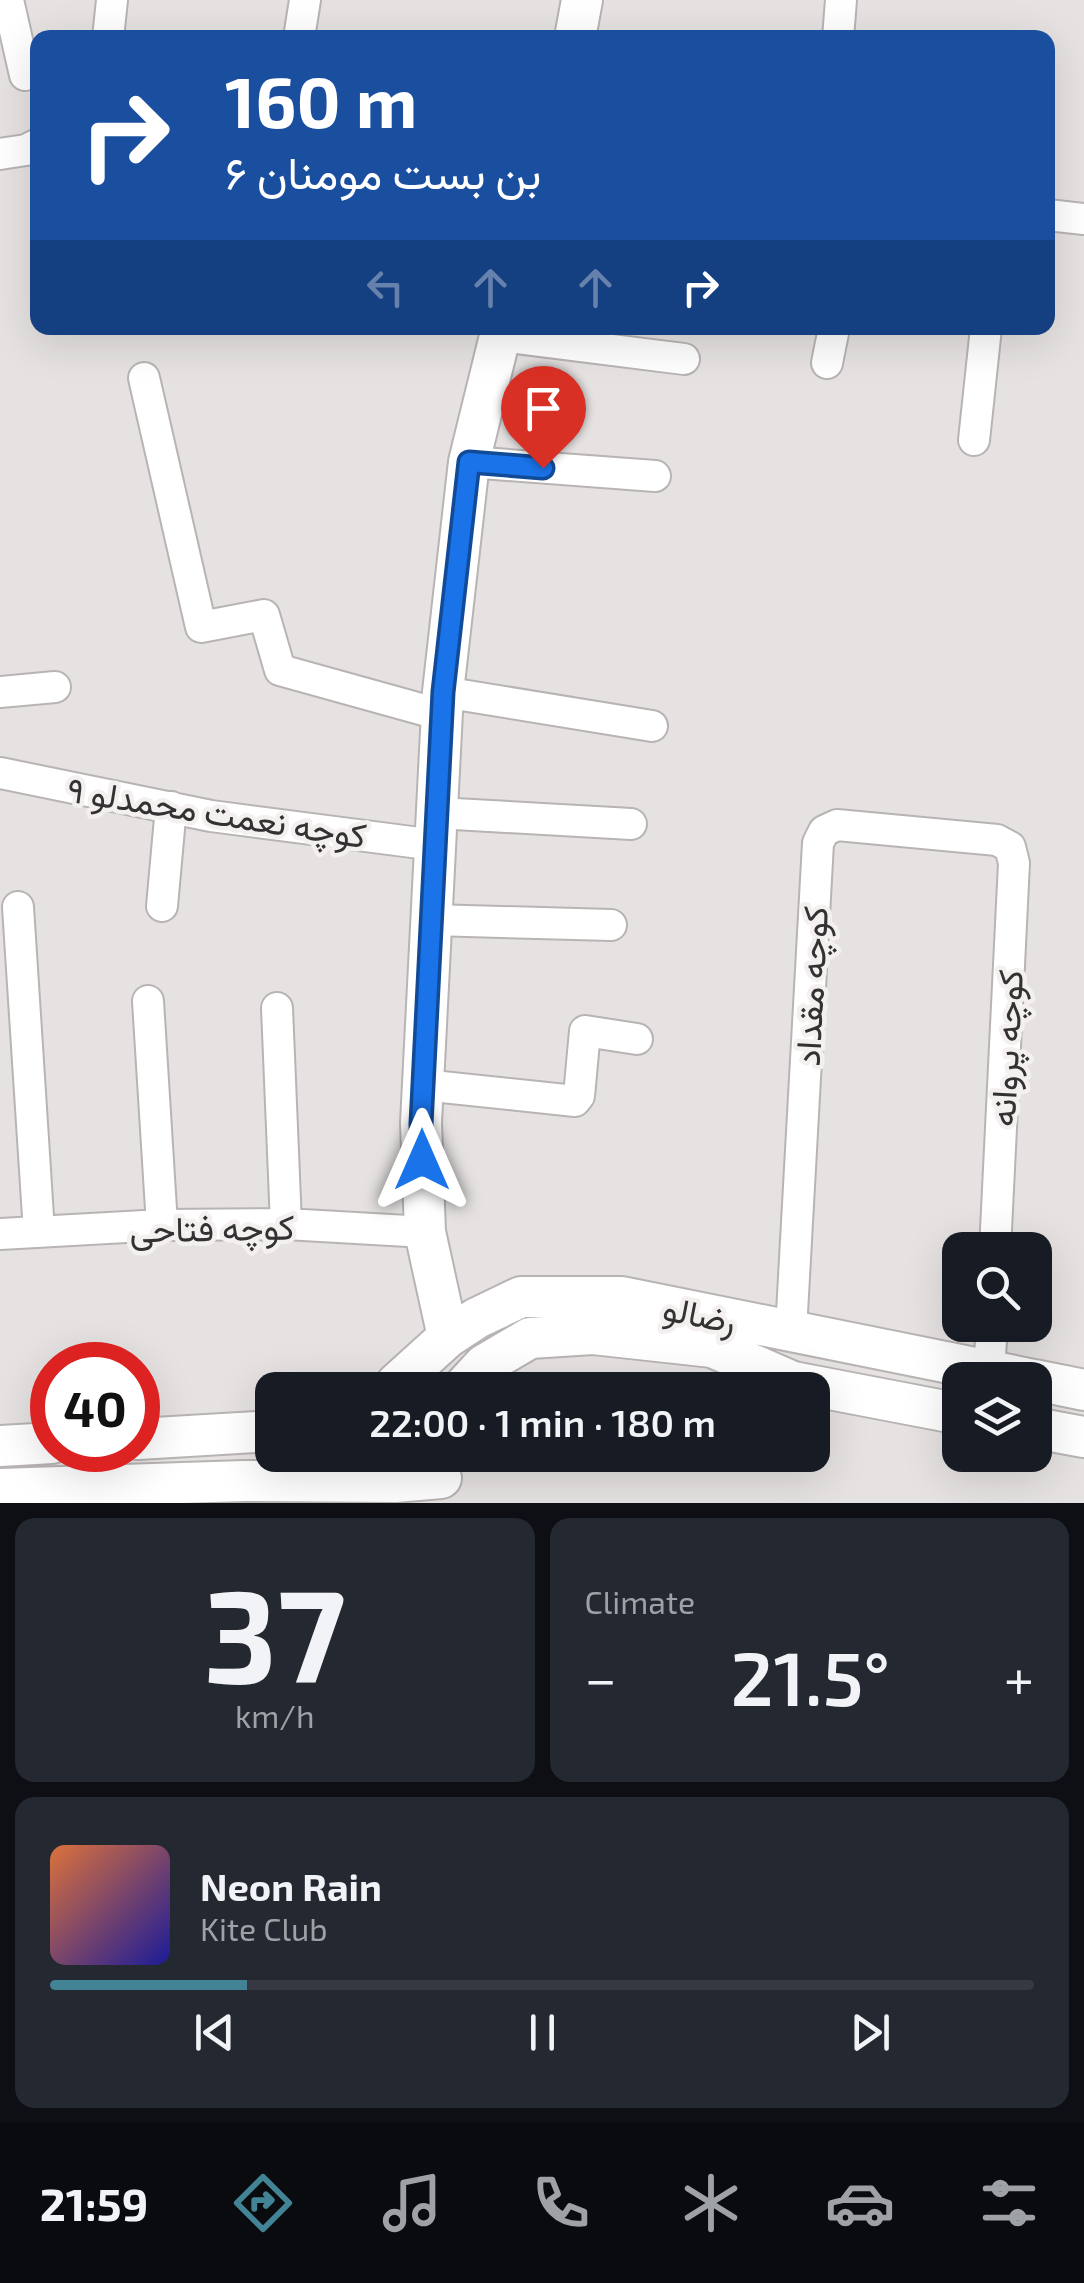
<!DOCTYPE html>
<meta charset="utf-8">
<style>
body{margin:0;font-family:"Exo 2",Vazirmatn,sans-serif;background:#242831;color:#f1f3f6;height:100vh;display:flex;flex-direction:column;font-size:38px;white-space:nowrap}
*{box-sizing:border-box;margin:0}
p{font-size:32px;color:#9ea1a6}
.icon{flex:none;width:55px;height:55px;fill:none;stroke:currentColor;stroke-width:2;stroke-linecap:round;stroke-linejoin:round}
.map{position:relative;height:1503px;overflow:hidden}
.details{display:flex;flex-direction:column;gap:15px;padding:15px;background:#0d0f14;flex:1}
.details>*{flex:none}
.guide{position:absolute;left:30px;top:30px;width:1025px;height:305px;border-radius:20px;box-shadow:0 10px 40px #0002;background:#1a4fa0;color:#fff;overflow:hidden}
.tools{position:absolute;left:942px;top:1232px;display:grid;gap:20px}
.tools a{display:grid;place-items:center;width:110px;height:110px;border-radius:20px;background:#171b24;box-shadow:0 10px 40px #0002;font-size:50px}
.speed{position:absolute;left:30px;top:1342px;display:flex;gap:20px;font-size:50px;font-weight:700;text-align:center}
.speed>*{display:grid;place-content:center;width:130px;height:130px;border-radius:50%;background:#171b24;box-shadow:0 10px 40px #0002;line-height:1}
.speed .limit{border:15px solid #d22;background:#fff;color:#111}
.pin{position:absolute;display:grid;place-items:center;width:85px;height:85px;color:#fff;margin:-102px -42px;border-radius:50% 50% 50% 0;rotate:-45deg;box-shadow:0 0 10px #0007}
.pin .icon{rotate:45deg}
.me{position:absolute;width:110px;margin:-55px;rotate:0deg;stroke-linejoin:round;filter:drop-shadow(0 0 8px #0008)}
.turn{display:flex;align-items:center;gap:35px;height:210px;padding:0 30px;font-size:45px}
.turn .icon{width:130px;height:130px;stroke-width:2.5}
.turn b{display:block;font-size:70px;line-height:85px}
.lanes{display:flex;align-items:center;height:95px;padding:0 30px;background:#0003;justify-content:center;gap:50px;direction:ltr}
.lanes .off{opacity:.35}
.big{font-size:75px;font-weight:600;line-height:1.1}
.details .card{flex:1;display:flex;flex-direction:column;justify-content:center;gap:15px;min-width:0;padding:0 35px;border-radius:20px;background:#242831}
.details .dial{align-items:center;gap:0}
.dial b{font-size:130px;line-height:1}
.song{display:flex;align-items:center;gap:30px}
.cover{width:120px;height:120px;border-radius:15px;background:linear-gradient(135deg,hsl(20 70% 55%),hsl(240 70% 35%))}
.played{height:10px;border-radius:5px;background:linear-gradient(90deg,#428495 20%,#363941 20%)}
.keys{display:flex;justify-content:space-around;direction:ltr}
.heat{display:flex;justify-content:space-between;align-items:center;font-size:55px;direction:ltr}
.details .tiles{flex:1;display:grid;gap:15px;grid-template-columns:1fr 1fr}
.card:last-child{grid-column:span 2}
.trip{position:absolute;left:255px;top:1372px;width:575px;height:100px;border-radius:20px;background:#171b24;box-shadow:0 10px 40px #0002;font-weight:600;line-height:100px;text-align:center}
.menu{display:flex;height:160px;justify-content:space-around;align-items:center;background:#090b0e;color:#9ea1a6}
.menu .icon{width:70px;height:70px}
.menu .active{color:#428495}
.menu b{font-size:45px;color:#f1f3f6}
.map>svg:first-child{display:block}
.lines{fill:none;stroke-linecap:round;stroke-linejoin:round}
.street-casing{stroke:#b8b4b3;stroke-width:34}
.secondary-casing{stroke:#b8b4b3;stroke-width:44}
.street{stroke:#fff;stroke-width:30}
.secondary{stroke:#fff;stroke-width:40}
.route-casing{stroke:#114b97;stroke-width:25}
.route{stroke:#1a73e8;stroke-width:18}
.labels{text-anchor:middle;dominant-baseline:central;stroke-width:9;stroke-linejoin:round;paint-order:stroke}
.street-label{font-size:35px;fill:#333232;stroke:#f4f0ef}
</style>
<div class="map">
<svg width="1084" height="1503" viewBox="0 0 1084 1503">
<rect width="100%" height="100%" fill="#e6e2e2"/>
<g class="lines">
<g class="street-casing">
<path id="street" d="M 8,0 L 25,75
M 108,38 L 112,0
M 299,38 L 305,0
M 838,38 L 841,0
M 0,154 L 26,150 L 38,144
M 1048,215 L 1084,219
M 500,336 L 684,359
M 827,363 L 834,328
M 144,378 L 201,627 L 264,615 L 280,670 L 442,715
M 974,440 L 986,328
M 469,462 L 655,476
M 0,692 L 55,687
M 443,692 L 652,726
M 0,773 L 211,816 L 435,845
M 437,813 L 631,824
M 162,906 L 171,807
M 18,907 L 39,1232
M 432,920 L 611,925
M 148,1001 L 162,1225
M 277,1008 L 286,1224
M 423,1085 L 575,1101 L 579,1096 L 585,1031 L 637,1039
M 0,1234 L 162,1225 L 286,1224 L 425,1232
M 791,1331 L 818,843 L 824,831 L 837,825 L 997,840 L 1010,847 L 1014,863 L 995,1250
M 989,1371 L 992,1325"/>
</g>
<g class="secondary-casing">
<path id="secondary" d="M 575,38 L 582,0
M 448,1337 L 425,1232 L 421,1123 L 443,692 L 469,462 L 502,328
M 1035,1380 L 1084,1390
M 394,1390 L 396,1384 L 448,1337 L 477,1318 L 521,1297 L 622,1297 L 1034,1380
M 461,1390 L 484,1365 L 530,1338 L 593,1334 L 712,1347 L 793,1382 L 960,1414
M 1035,1428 L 1084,1437
M 138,1439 L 272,1431
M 0,1446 L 52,1443
M 0,1489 L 244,1481 L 395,1482 L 441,1478"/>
</g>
<use href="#street" class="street"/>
<use href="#secondary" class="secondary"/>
</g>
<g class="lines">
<g class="route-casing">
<path id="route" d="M 422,1160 L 421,1124 L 443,692 L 469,462 L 543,468"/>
</g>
<use href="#route" class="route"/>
</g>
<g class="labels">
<g class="street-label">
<text transform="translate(217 811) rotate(9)">کوچه نعمت محمدلو ۹</text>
<text transform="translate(810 986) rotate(-87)">کوچه مقداد</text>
<text transform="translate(1005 1048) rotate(-87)">کوچه پروانه</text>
<text transform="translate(212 1227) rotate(-1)">کوچه فتاحی</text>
<text transform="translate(700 1313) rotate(11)">رضالو</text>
</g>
</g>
</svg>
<div class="tools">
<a><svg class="icon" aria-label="search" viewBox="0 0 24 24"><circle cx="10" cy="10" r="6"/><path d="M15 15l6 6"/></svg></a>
<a><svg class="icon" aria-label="layers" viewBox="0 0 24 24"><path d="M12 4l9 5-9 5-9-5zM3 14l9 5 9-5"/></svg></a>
</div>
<div class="speed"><div class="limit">40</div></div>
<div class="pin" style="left:543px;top:468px;background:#d93025"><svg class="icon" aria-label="arrive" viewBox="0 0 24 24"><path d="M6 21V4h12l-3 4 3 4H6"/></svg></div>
<svg class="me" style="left:422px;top:1160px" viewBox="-20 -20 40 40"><path d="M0-17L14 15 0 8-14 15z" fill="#1a73e8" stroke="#fff" stroke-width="4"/></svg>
<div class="trip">22:00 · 1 min · 180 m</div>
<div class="guide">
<div class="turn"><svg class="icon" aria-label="right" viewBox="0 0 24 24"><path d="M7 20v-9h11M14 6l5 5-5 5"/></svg><div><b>160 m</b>۶ بن بست مومنان</div></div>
<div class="lanes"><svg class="icon off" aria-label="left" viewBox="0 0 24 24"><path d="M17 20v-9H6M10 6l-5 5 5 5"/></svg><svg class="icon off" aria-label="ahead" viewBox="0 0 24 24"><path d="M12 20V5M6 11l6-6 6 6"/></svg><svg class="icon off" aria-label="ahead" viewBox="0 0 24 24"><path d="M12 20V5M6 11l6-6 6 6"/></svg><svg class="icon" aria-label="right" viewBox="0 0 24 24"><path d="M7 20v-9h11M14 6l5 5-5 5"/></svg></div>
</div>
</div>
<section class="details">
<div class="tiles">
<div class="card dial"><b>37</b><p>km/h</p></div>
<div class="card"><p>Climate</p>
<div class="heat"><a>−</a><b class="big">21.5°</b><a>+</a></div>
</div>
<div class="card">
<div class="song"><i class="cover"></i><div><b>Neon Rain</b><p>Kite Club</p></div></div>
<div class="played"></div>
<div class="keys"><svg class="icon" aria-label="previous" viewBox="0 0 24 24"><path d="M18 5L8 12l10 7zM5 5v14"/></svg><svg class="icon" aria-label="pause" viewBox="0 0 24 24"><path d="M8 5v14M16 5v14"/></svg><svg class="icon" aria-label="next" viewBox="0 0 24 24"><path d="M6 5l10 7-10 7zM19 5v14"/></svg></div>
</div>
</div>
</section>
<nav class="menu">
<b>21:59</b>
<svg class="icon active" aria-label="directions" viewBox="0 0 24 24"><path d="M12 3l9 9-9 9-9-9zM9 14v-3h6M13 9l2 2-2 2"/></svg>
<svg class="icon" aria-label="music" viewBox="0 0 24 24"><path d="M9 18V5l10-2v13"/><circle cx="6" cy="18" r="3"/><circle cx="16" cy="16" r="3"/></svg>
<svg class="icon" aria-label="phone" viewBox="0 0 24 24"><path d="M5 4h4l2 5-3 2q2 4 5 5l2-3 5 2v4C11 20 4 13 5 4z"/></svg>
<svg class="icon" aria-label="climate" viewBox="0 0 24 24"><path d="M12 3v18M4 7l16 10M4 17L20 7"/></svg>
<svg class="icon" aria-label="car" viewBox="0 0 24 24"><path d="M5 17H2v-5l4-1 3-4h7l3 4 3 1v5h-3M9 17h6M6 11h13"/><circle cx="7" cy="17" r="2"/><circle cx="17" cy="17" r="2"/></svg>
<svg class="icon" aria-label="filters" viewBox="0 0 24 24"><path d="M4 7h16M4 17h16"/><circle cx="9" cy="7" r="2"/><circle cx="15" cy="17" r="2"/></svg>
</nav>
